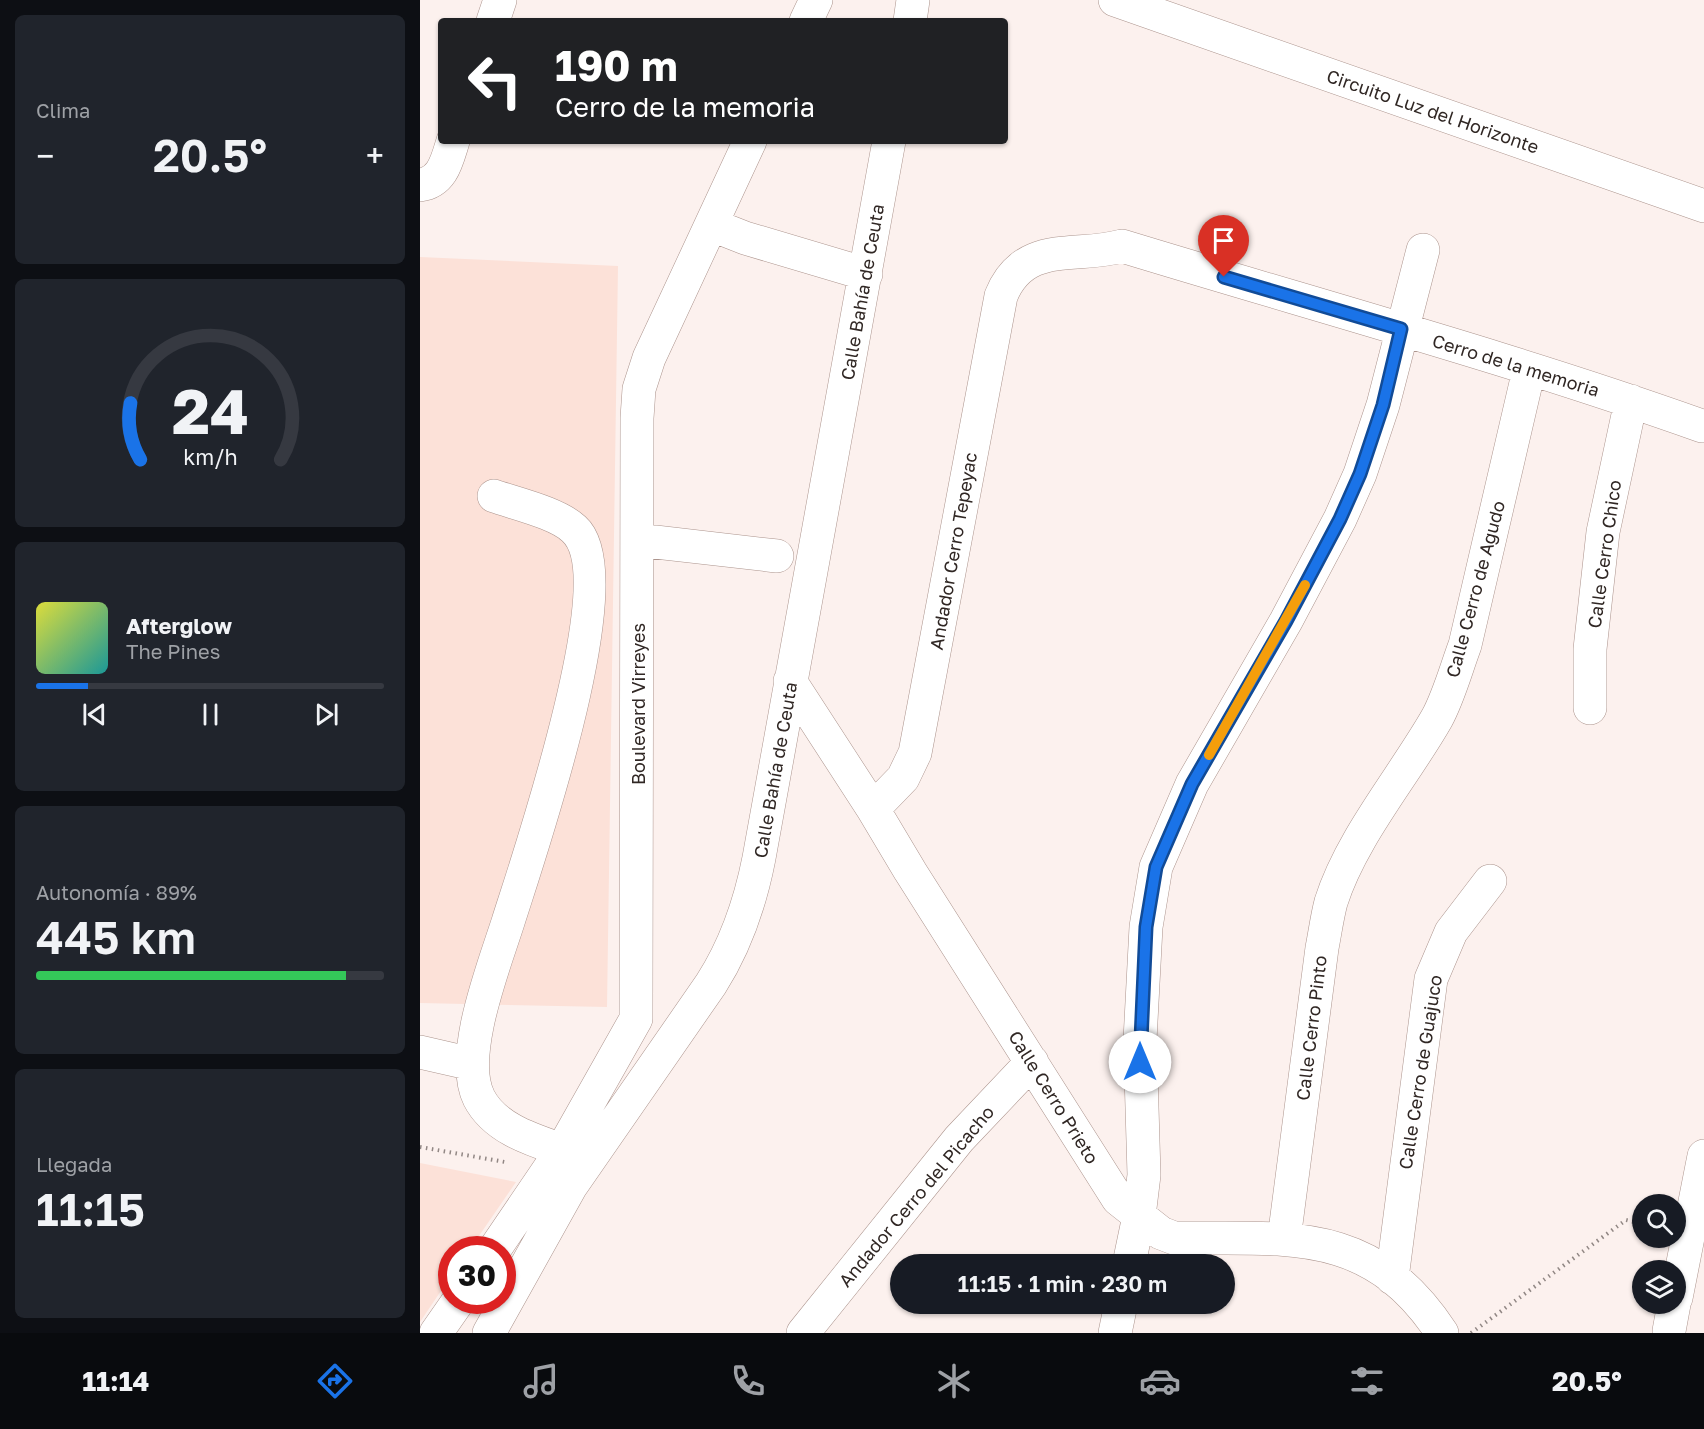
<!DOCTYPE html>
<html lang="es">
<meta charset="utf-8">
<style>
body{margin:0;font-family:"Golos Text",sans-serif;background:#20242c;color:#f1f3f6;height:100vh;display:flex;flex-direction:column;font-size:22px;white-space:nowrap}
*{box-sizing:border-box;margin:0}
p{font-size:20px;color:#9ea1a6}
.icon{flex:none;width:33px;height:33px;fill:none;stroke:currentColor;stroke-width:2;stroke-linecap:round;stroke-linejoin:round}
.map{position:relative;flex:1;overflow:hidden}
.sheet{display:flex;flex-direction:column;gap:15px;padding:15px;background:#0d0f14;width:420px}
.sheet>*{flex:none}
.banner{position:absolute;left:18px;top:18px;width:570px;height:126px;border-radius:6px;box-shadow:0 2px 4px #0004;background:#202124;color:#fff;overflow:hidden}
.buttons{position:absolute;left:1212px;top:1194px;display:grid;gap:12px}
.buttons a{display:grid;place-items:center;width:54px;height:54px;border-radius:50%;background:#171b24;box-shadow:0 2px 4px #0004;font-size:30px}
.speed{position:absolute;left:18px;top:1236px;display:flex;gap:12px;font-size:30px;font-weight:700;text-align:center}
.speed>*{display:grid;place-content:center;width:78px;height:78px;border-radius:50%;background:#171b24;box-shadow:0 2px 4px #0004;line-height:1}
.speed .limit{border:9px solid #d22;background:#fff;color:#111}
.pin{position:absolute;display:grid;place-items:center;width:51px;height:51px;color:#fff;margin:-62px -26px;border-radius:50% 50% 50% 0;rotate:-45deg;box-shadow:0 0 6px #0007}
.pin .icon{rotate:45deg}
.me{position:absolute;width:66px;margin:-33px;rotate:0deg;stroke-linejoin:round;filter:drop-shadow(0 0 4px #0008)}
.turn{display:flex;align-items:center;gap:21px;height:126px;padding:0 18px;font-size:27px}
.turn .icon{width:78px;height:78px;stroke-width:2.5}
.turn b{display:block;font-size:42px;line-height:51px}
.big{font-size:45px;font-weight:600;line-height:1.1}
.sheet .tile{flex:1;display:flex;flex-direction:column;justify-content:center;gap:9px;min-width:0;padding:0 21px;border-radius:9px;background:#20242c}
.sheet .dial{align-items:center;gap:0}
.dial svg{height:156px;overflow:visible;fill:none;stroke:#363941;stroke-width:7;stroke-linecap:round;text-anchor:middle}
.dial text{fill:#f1f3f6;stroke:none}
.song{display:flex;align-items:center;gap:18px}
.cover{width:72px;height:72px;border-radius:9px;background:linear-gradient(135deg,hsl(60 70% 55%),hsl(180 70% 35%))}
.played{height:6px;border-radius:3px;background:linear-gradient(90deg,#1a73e8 15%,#363941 15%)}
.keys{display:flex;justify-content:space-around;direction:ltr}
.heat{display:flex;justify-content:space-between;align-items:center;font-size:33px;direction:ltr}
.charge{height:9px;border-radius:4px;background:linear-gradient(90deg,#34c759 89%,#363941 0)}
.trip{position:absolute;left:470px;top:1254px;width:345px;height:60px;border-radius:30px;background:#171b24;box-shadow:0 2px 4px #0004;font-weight:600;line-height:60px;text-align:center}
.menu{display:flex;height:96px;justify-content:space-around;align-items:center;background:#090b0e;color:#9ea1a6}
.menu .icon{width:42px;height:42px}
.menu .current{color:#1a73e8}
.menu b{font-size:27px;color:#f1f3f6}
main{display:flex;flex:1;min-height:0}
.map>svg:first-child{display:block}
.built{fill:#fce1d8}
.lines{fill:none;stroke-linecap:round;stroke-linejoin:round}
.minor-casing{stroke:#ac948d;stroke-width:34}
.path{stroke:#918784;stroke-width:4;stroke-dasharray:1.5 4.5;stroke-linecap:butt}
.minor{stroke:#fff;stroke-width:33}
.route-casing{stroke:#114b97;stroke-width:15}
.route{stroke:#1a73e8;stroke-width:10}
.slow{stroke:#f59e0b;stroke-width:10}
.labels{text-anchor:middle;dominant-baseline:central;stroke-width:4.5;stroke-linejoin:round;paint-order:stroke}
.street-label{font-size:18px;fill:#302724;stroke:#fff}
</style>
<main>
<section class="sheet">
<div class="tile"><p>Clima</p>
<div class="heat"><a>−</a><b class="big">20.5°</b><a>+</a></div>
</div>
<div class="tile dial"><svg viewBox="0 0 100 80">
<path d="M14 69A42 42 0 1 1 86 69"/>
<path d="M14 69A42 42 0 0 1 9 40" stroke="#1a73e8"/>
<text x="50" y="56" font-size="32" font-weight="700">24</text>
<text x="50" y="72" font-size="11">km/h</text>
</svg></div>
<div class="tile">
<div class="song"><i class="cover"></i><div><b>Afterglow</b><p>The Pines</p></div></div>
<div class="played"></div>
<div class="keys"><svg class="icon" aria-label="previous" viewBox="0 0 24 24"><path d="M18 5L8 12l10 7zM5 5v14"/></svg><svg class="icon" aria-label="pause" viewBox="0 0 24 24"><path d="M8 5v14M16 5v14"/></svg><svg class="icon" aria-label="next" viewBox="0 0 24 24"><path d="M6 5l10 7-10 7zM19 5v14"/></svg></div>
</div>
<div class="tile"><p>Autonomía · 89%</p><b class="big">445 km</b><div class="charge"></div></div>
<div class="tile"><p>Llegada</p><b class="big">11:15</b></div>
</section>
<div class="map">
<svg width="1284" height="1333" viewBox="0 0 1284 1333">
<rect width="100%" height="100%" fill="#fcf1ee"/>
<path class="built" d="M 0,257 L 198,266 L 187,1007 L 0,1003 Z
M 0,1163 L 96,1182 L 50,1249 L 32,1250 L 31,1276 L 0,1322 Z"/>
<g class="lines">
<g class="minor-casing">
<path id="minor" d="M 695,0 L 1284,206
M 73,21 L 80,0
M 386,21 L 396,0
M 490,21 L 493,0
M 0,185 C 23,182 27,160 33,141
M 292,225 L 325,238 L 446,274
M 74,496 C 97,504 137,513 154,529 C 206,576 108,858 88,922 C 74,966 38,1056 59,1098 C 75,1129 113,1140 142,1150
M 218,540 L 357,556
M 370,681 L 453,809 L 490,871 L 698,1199 L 741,1233 L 754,1238 C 868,1239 951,1225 1022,1333
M 1170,708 L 1170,649 L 1183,532 L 1211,401
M 453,809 L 483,778 L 495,753 L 581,296 C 604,239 656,259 702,246 C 895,305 1091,358 1282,426
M 0,1052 L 52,1064
M 864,1239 L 902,948 C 905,933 907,917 911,902 C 931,838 984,776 1017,718 C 1029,696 1036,669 1045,645 L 1109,370
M 74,1250 L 142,1150 L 216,1019 L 217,418 L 219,389 L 229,358 L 330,141
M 709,1264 L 719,1216 L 724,1175 L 720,1040 L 726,927 L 736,867 L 772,784 L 866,621 L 920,519 L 940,474 L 963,405 L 1003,250
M 972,1278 L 1011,979 L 1031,932 L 1070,881
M 1256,1298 L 1284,1156
M 1249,1331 L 1254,1304
M 16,1333 L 39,1300
M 69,1333 L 151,1186 L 291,984 C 316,945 330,904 339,858 L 469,141
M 383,1333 L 539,1139 L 612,1062
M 695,1333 L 701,1304"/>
</g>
<path class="path" d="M 0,1147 L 85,1162
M 1051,1333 L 1206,1220 L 1222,1224"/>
<use href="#minor" class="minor"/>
</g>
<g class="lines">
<g class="route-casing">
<path id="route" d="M 720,1062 L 726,927 L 736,867 L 772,784 L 866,621 L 920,519 L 940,474 L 963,405 L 981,329 L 804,277"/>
</g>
<use href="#route" class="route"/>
<path class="slow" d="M 789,755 L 885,585"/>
</g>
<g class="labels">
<g class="street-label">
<text transform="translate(1013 111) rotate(19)">Circuito Luz del Horizonte</text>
<text transform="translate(442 292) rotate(-80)">Calle Bahía de Ceuta</text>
<text transform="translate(1096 365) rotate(17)">Cerro de la memoria</text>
<text transform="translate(533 551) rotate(-80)">Andador Cerro Tepeyac</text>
<text transform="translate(1184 554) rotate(-82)">Calle Cerro Chico</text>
<text transform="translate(1055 589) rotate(-75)">Calle Cerro de Agudo</text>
<text transform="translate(218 704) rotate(-90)">Boulevard Virreyes</text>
<text transform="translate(355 770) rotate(-80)">Calle Bahía de Ceuta</text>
<text transform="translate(891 1028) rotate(-83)">Calle Cerro Pinto</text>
<text transform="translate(1000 1072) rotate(-81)">Calle Cerro de Guajuco</text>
<text transform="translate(634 1097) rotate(58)">Calle Cerro Prieto</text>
<text transform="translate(496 1196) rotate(-50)">Andador Cerro del Picacho</text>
</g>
</g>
</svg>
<div class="buttons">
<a><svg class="icon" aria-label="search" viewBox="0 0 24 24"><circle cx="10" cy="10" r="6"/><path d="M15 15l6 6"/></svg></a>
<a><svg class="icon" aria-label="layers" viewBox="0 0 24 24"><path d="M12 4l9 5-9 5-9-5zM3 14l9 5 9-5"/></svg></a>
</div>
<div class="speed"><div class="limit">30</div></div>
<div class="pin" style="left:804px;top:277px;background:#d93025"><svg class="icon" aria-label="arrive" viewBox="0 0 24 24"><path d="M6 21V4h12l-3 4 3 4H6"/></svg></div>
<svg class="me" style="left:720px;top:1062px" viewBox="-20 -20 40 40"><circle r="19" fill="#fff"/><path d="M0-13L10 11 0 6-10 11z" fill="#1a73e8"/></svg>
<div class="trip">11:15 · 1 min · 230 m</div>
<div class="banner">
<div class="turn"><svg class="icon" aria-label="left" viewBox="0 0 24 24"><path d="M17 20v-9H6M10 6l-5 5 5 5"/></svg><div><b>190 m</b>Cerro de la memoria</div></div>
</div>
</div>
</main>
<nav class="menu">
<b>11:14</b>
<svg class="icon current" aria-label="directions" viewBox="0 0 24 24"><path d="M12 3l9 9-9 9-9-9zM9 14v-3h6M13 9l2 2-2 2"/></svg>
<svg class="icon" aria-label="music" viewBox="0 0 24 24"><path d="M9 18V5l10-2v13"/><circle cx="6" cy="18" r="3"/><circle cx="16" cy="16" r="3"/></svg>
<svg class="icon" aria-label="phone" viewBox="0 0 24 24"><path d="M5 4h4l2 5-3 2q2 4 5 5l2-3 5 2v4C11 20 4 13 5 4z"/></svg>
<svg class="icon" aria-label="climate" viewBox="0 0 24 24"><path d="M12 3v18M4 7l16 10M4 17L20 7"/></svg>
<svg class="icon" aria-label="car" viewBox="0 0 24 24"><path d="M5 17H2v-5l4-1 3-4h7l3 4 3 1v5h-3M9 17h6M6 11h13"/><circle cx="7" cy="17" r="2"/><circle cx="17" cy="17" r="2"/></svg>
<svg class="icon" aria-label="filters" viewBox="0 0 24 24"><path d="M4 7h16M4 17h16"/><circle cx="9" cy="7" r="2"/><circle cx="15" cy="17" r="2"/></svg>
<b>20.5°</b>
</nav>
